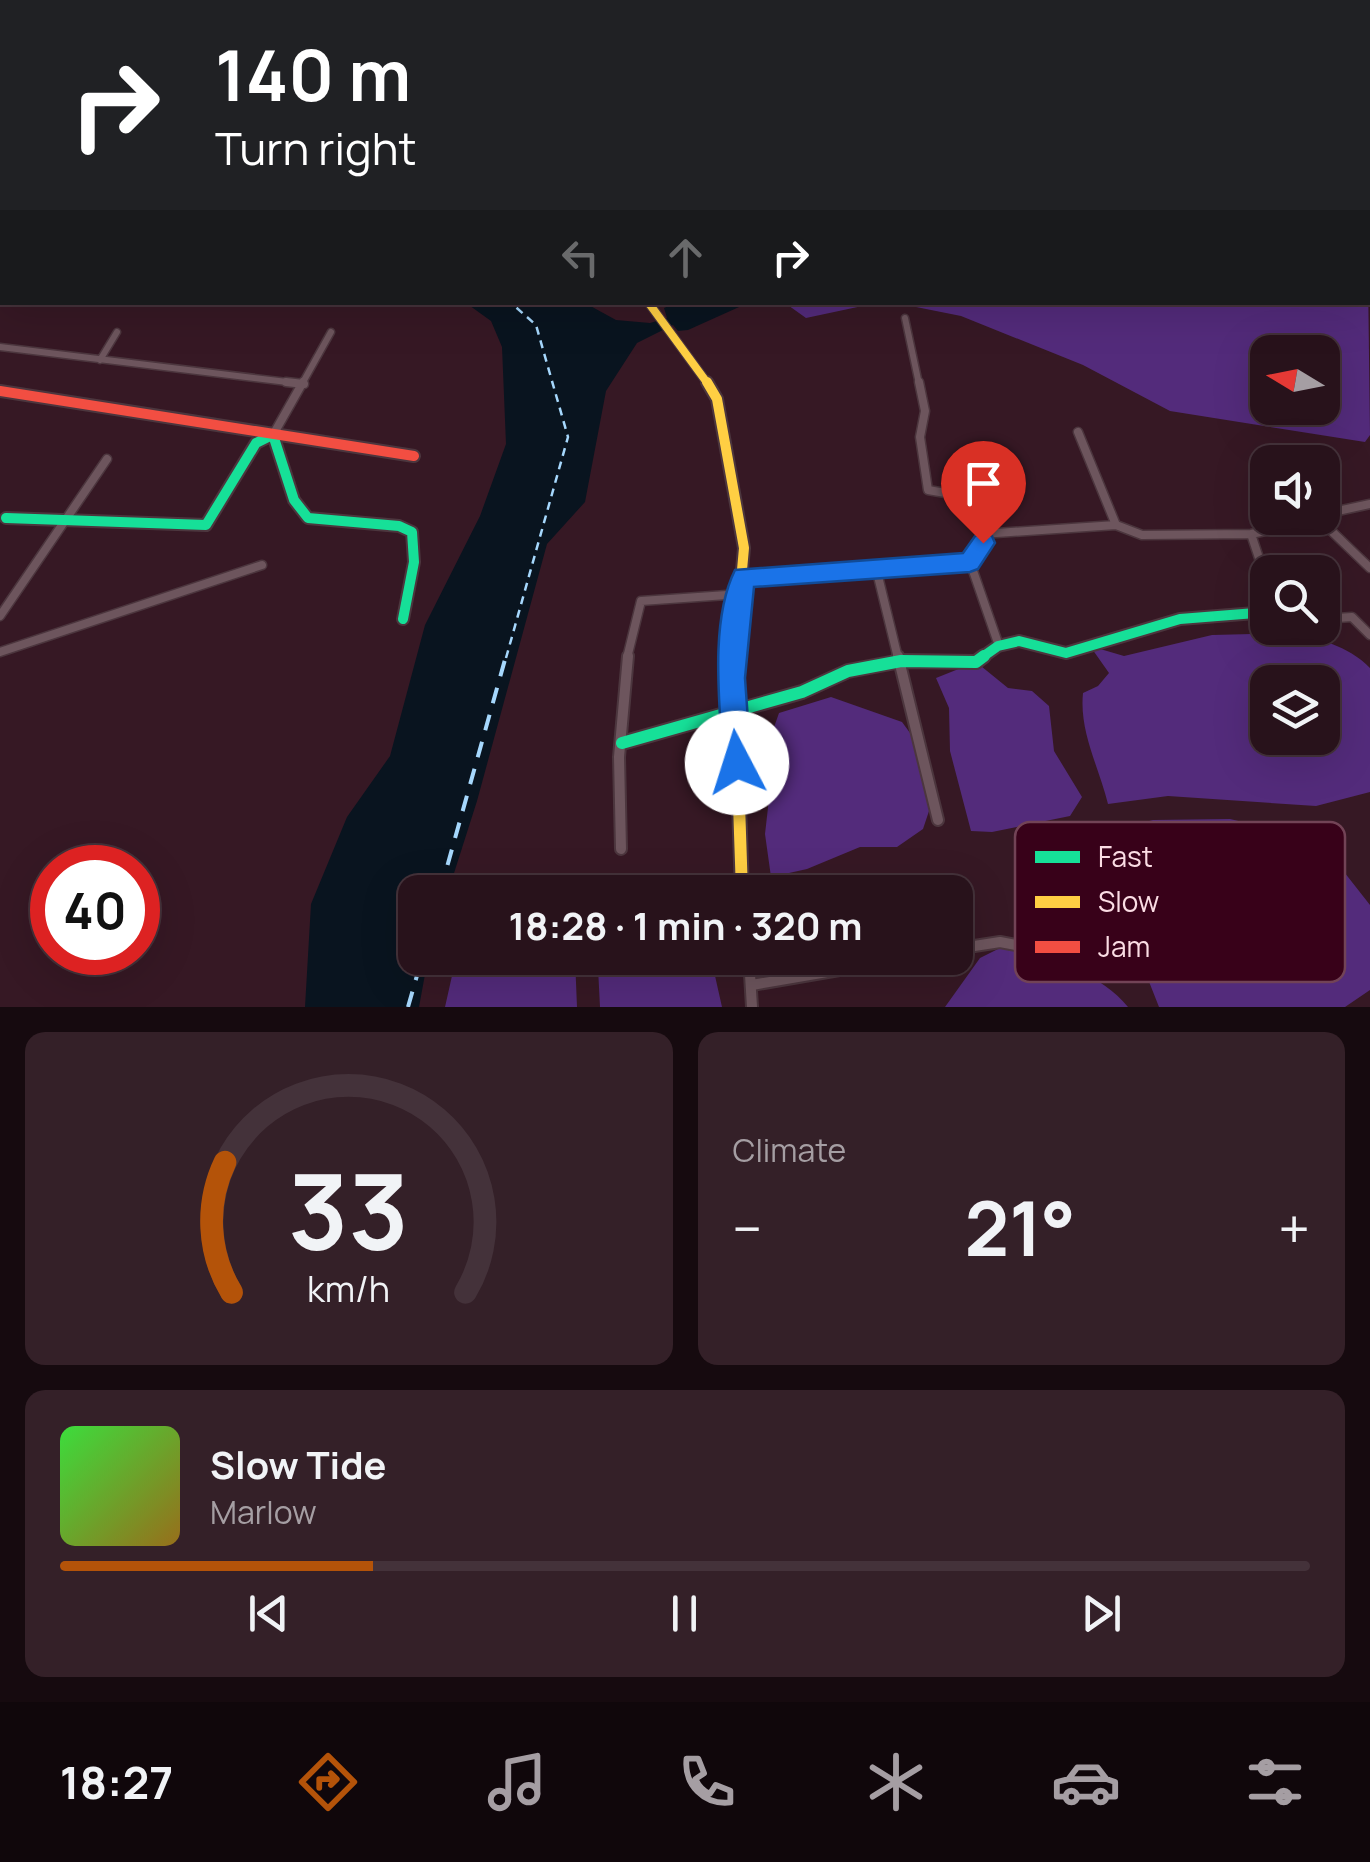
<!DOCTYPE html>
<meta charset="utf-8">
<style>
body{margin:0;font-family:Manrope,sans-serif;background:#342028;color:#f1f3f6;height:100vh;display:flex;flex-direction:column;font-size:38px;white-space:nowrap}
*{box-sizing:border-box;margin:0}
p{font-size:32px;color:#a59ea3}
.icon{flex:none;width:55px;height:55px;fill:none;stroke:currentColor;stroke-width:2;stroke-linecap:round;stroke-linejoin:round}
.map{position:relative;height:1007px;overflow:hidden}
.side{display:flex;flex-direction:column;gap:25px;padding:25px;background:#160a0f;flex:1}
.side>*{flex:none}
.hud{position:absolute;left:0px;top:0px;width:1370px;height:305px;box-shadow:0 10px 40px #0002,0 0 0 2px #44323a;background:#202124;color:#fff;overflow:hidden}
.needle{width:65px;rotate:280deg}
.fabs{position:absolute;left:1250px;top:335px;display:grid;gap:20px}
.fabs a{display:grid;place-items:center;width:90px;height:90px;border-radius:20px;background:#28121b;box-shadow:0 10px 40px #0002,0 0 0 2px #44323a;font-size:50px}
.speed{position:absolute;left:30px;top:845px;display:flex;gap:20px;font-size:50px;font-weight:700;text-align:center}
.speed>*{display:grid;place-content:center;width:130px;height:130px;border-radius:50%;background:#28121b;box-shadow:0 10px 40px #0002,0 0 0 2px #44323a;line-height:1}
.speed .limit{border:15px solid #d22;background:#fff;color:#111}
.pin{position:absolute;display:grid;place-items:center;width:85px;height:85px;color:#fff;margin:-102px -42px;border-radius:50% 50% 50% 0;rotate:-45deg;box-shadow:0 0 10px #0007}
.pin .icon{rotate:45deg}
.me{position:absolute;width:110px;margin:-55px;rotate:355deg;stroke-linejoin:round;filter:drop-shadow(0 0 8px #0008)}
.turn{display:flex;align-items:center;gap:35px;height:210px;padding:0 50px;font-size:45px}
.turn .icon{width:130px;height:130px;stroke-width:2.5}
.turn b{display:block;font-size:70px;line-height:85px}
.lanes{display:flex;align-items:center;height:95px;padding:0 50px;background:#0003;justify-content:center;gap:50px;direction:ltr}
.lanes .off{opacity:.35}
.big{font-size:75px;font-weight:700;line-height:1.1}
.side .tile{flex:1;display:flex;flex-direction:column;justify-content:center;gap:15px;min-width:0;padding:0 35px;border-radius:20px;background:#342028}
.side .dial{align-items:center;gap:0}
.dial svg{height:260px;overflow:visible;fill:none;stroke:#44323a;stroke-width:7;stroke-linecap:round;text-anchor:middle}
.dial text{fill:#f1f3f6;stroke:none}
.song{display:flex;align-items:center;gap:30px}
.cover{width:120px;height:120px;border-radius:15px;background:linear-gradient(135deg,hsl(120 70% 55%),hsl(40 70% 35%))}
.played{height:10px;border-radius:5px;background:linear-gradient(90deg,#b45309 25%,#44323a 25%)}
.keys{display:flex;justify-content:space-around;direction:ltr}
.heat{display:flex;justify-content:space-between;align-items:center;font-size:55px;direction:ltr}
.side .tiles{flex:1;display:grid;gap:25px;grid-template-columns:1fr 1fr}
.tile:last-child{grid-column:span 2}
.trip{position:absolute;left:398px;top:875px;width:575px;height:100px;border-radius:20px;background:#28121b;box-shadow:0 10px 40px #0002,0 0 0 2px #44323a;font-weight:700;line-height:100px;text-align:center}
.dock{display:flex;height:160px;justify-content:space-around;align-items:center;background:#10070b;color:#a59ea3}
.dock .icon{width:70px;height:70px}
.dock .on{color:#b45309}
.dock b{font-size:45px;color:#f1f3f6}
.map>svg:first-child{display:block}
.built{fill:#4c1129}
.green{fill:#532b7b;fill-rule:evenodd}
.water{fill:#09141f}
.lines{fill:none;stroke-linecap:round;stroke-linejoin:round}
.ferry-far1{stroke:#a6d8fd;stroke-width:2.5;stroke-dasharray:8 6;stroke-linecap:butt}
.ferry{stroke:#a6d8fd;stroke-width:4;stroke-dasharray:16 12;stroke-linecap:butt}
.street-far2-casing{stroke:#4c363e;stroke-width:9}
.street-far1-casing{stroke:#4c363e;stroke-width:11}
.street-casing{stroke:#4c363e;stroke-width:14}
.fast-far1-casing{stroke:#4c363e;stroke-width:14}
.fast-casing{stroke:#4c363e;stroke-width:16}
.slow-far2-casing{stroke:#4c363e;stroke-width:10}
.slow-far1-casing{stroke:#4c363e;stroke-width:14}
.slow-casing{stroke:#4c363e;stroke-width:16}
.jam-casing{stroke:#4c363e;stroke-width:14}
.street-far2{stroke:#6d555d;stroke-width:6}
.street-far1{stroke:#6d555d;stroke-width:8}
.street{stroke:#6d555d;stroke-width:10}
.fast-far1{stroke:#16e098;stroke-width:10}
.fast{stroke:#16e098;stroke-width:12}
.slow-far2{stroke:#ffcf43;stroke-width:8}
.slow-far1{stroke:#ffcf43;stroke-width:10}
.slow{stroke:#ffcf43;stroke-width:12}
.jam{stroke:#f24e42;stroke-width:10}
.rail-casing{stroke:#715961;stroke-width:5}
.rail{stroke:#380119;stroke-width:2.5;stroke-dasharray:5;stroke-linecap:butt}
.route{fill:#1a73e8;stroke:#114b97;stroke-width:2.5}
.key{fill:#380119;stroke:#724356;stroke-width:2.5}
.key-label{font-size:28px;fill:#fbdde4}
</style>
<div class="map">
<svg width="1370" height="1007" viewBox="0 0 1370 1007">
<rect width="100%" height="100%" fill="#361824"/>
<path class="built" d="M 591,0 L 1060,0 L 1063,2 L 591,2 Z"/>
<path class="green" d="M 1368,275 L 1370,435 L 1365,442 L 1170,411 L 1083,365 L 961,316 L 901,304 L 867,305 L 806,318 L 785,303 L 1368,302 ZM 1322,352 L 1322,408 L 1268,408 L 1268,352 Z
M 1287,633 C 1316,637 1349,646 1370,668 L 1370,792 L 1316,806 L 1168,796 L 1108,804 C 1099,767 1079,732 1083,693 L 1098,686 L 1109,673 L 1090,646 L 1124,656 L 1212,635 ZM 1268,682 L 1322,682 L 1322,738 L 1268,738 Z
M 976,662 L 1008,688 L 1032,691 L 1049,706 L 1054,751 L 1082,797 L 1070,816 L 992,832 L 971,831 L 950,751 L 949,708 L 936,678 Z
M 831,697 L 902,722 L 927,756 L 936,790 L 923,829 L 897,847 L 860,847 L 807,869 L 771,877 L 765,834 L 770,790 L 765,753 L 779,713 Z
M 1230,819 L 1319,840 L 1370,905 L 1370,990 L 1345,1007 L 1159,1007 L 1133,941 L 1099,878 L 1106,832 L 1153,820 Z
M 1008,944 C 1048,958 1101,973 1128,1007 L 945,1007 L 980,958 Z
M 456,958 L 575,958 L 577,1007 L 445,1007 Z
M 630,958 L 711,958 L 722,1007 L 600,1007 L 598,968 L 627,973 Z"/>
<path class="water" d="M 466,303 L 585,303 L 616,320 L 650,323 L 667,318 L 664,308 L 676,303 L 748,303 L 688,330 L 678,331 L 673,325 L 637,343 L 606,391 L 585,502 L 547,544 L 477,801 L 448,892 L 415,892 L 415,958 L 428,958 L 419,1007 L 305,1007 L 311,904 L 347,817 L 390,756 L 425,625 L 480,516 L 506,444 L 502,347 L 491,321 Z"/>
<g class="lines">
<path class="ferry-far1" d="M 506,658 L 568,437 L 536,325 L 510,302"/>
<path class="ferry" d="M 440,892 L 506,656
M 408,1007 L 422,958"/>
<g class="street-far2-casing">
<path id="street-far2" d="M 905,318 L 919,384
M 0,347 L 304,384
M 100,360 L 117,332
M 302,384 L 331,332"/>
</g>
<g class="street-far1-casing">
<path id="street-far1" d="M 286,382 L 304,384
M 919,382 L 925,411 L 920,437 L 928,490 L 963,496 L 982,534 L 1116,525 L 1142,535 L 1251,534 L 1320,520 L 1370,568
M 1078,432 L 1116,525
M 273,435 L 303,382
M 1320,520 L 1333,512 L 1370,504
M 1251,534 L 1259,558
M 970,562 L 998,643
M 876,568 L 898,658
M 744,577 L 970,562 L 981,550 L 982,534
M 0,616 L 107,459
M 1322,619 L 1352,617 L 1370,635
M 0,652 L 262,565
M 627,658 L 641,601 L 741,594"/>
</g>
<g class="street-casing">
<path id="street" d="M 898,656 L 938,820
M 621,849 L 619,757 L 628,656
M 955,949 L 1000,942 L 1038,949
M 749,958 L 752,1007
M 752,985 L 909,958"/>
</g>
<g class="fast-far1-casing">
<path id="fast-far1" d="M 273,435 L 294,500 L 308,518 L 399,526 L 412,532 L 414,562 L 403,619
M 6,518 L 206,525 L 256,443 L 272,435
M 981,658 L 998,646 L 1019,641 L 1066,653 L 1180,619 L 1268,612"/>
</g>
<g class="fast-casing">
<path id="fast" d="M 622,743 L 802,692 L 848,671 L 901,661 L 976,662 L 984,656"/>
</g>
<g class="slow-far2-casing">
<path id="slow-far2" d="M 648,302 L 708,384"/>
</g>
<g class="slow-far1-casing">
<path id="slow-far1" d="M 707,382 L 717,399 L 744,548 L 734,658"/>
</g>
<g class="slow-casing">
<path id="slow" d="M 734,656 L 742,892"/>
</g>
<g class="jam-casing">
<path id="jam" d="M 0,391 L 414,456"/>
</g>
<use href="#street-far2" class="street-far2"/>
<use href="#street-far1" class="street-far1"/>
<use href="#street" class="street"/>
<use href="#fast-far1" class="fast-far1"/>
<use href="#fast" class="fast"/>
<use href="#slow-far2" class="slow-far2"/>
<use href="#slow-far1" class="slow-far1"/>
<use href="#slow" class="slow"/>
<use href="#jam" class="jam"/>
<g class="rail-casing">
<path id="rail" d="M 1368,43 L 1370,48
M 1368,64 L 1370,70"/>
</g>
<use href="#rail" class="rail"/>
</g>
<path class="route" d="M 983,534 L 992,536 L 995,543 L 978,569 L 970,572 L 754,587 L 745,678 L 751,763 L 747,773 L 737,777 L 727,773 L 723,763 C 720,707 709,622 735,570 L 963,553 L 975,536 Z"/>
<rect x="1015" y="822" width="330" height="160" rx="15" class="key"/>
<rect x="1035" y="851" width="45" height="12" fill="#16e098"/>
<rect x="1035" y="896" width="45" height="12" fill="#ffcf43"/>
<rect x="1035" y="941" width="45" height="12" fill="#f24e42"/>
<g class="key-label">
<text x="1098" y="867">Fast</text>
<text x="1098" y="912">Slow</text>
<text x="1098" y="957">Jam</text>
</g>
</svg>
<div class="fabs">
<a><svg class="needle" viewBox="-14 -14 28 28"><path d="M0-13l5 13h-10z" fill="#e53935"/><path d="M0 13l5-13h-10z" fill="#a59ea3"/></svg></a>
<a><svg class="icon" aria-label="sound" viewBox="0 0 24 24"><path d="M4 9h4l5-4v14l-5-4H4zM17 9q2 3 0 6"/></svg></a>
<a><svg class="icon" aria-label="search" viewBox="0 0 24 24"><circle cx="10" cy="10" r="6"/><path d="M15 15l6 6"/></svg></a>
<a><svg class="icon" aria-label="layers" viewBox="0 0 24 24"><path d="M12 4l9 5-9 5-9-5zM3 14l9 5 9-5"/></svg></a>
</div>
<div class="speed"><div class="limit">40</div></div>
<div class="pin" style="left:983px;top:543px;background:#d93025"><svg class="icon" aria-label="arrive" viewBox="0 0 24 24"><path d="M6 21V4h12l-3 4 3 4H6"/></svg></div>
<svg class="me" style="left:737px;top:763px" viewBox="-20 -20 40 40"><circle r="19" fill="#fff"/><path d="M0-13L10 11 0 6-10 11z" fill="#1a73e8"/></svg>
<div class="trip">18:28 · 1 min · 320 m</div>
<div class="hud">
<div class="turn"><svg class="icon" aria-label="right" viewBox="0 0 24 24"><path d="M7 20v-9h11M14 6l5 5-5 5"/></svg><div><b>140 m</b>Turn right</div></div>
<div class="lanes"><svg class="icon off" aria-label="left" viewBox="0 0 24 24"><path d="M17 20v-9H6M10 6l-5 5 5 5"/></svg><svg class="icon off" aria-label="ahead" viewBox="0 0 24 24"><path d="M12 20V5M6 11l6-6 6 6"/></svg><svg class="icon" aria-label="right" viewBox="0 0 24 24"><path d="M7 20v-9h11M14 6l5 5-5 5"/></svg></div>
</div>
</div>
<section class="side">
<div class="tiles">
<div class="tile dial"><svg viewBox="0 0 100 80">
<path d="M14 69A42 42 0 1 1 86 69"/>
<path d="M14 69A42 42 0 0 1 12 29" stroke="#b45309"/>
<text x="50" y="56" font-size="32" font-weight="700">33</text>
<text x="50" y="72" font-size="11">km/h</text>
</svg></div>
<div class="tile"><p>Climate</p>
<div class="heat"><a>−</a><b class="big">21°</b><a>+</a></div>
</div>
<div class="tile">
<div class="song"><i class="cover"></i><div><b>Slow Tide</b><p>Marlow</p></div></div>
<div class="played"></div>
<div class="keys"><svg class="icon" aria-label="previous" viewBox="0 0 24 24"><path d="M18 5L8 12l10 7zM5 5v14"/></svg><svg class="icon" aria-label="pause" viewBox="0 0 24 24"><path d="M8 5v14M16 5v14"/></svg><svg class="icon" aria-label="next" viewBox="0 0 24 24"><path d="M6 5l10 7-10 7zM19 5v14"/></svg></div>
</div>
</div>
</section>
<nav class="dock">
<b>18:27</b>
<svg class="icon on" aria-label="directions" viewBox="0 0 24 24"><path d="M12 3l9 9-9 9-9-9zM9 14v-3h6M13 9l2 2-2 2"/></svg>
<svg class="icon" aria-label="music" viewBox="0 0 24 24"><path d="M9 18V5l10-2v13"/><circle cx="6" cy="18" r="3"/><circle cx="16" cy="16" r="3"/></svg>
<svg class="icon" aria-label="phone" viewBox="0 0 24 24"><path d="M5 4h4l2 5-3 2q2 4 5 5l2-3 5 2v4C11 20 4 13 5 4z"/></svg>
<svg class="icon" aria-label="climate" viewBox="0 0 24 24"><path d="M12 3v18M4 7l16 10M4 17L20 7"/></svg>
<svg class="icon" aria-label="car" viewBox="0 0 24 24"><path d="M5 17H2v-5l4-1 3-4h7l3 4 3 1v5h-3M9 17h6M6 11h13"/><circle cx="7" cy="17" r="2"/><circle cx="17" cy="17" r="2"/></svg>
<svg class="icon" aria-label="filters" viewBox="0 0 24 24"><path d="M4 7h16M4 17h16"/><circle cx="9" cy="7" r="2"/><circle cx="15" cy="17" r="2"/></svg>
</nav>
